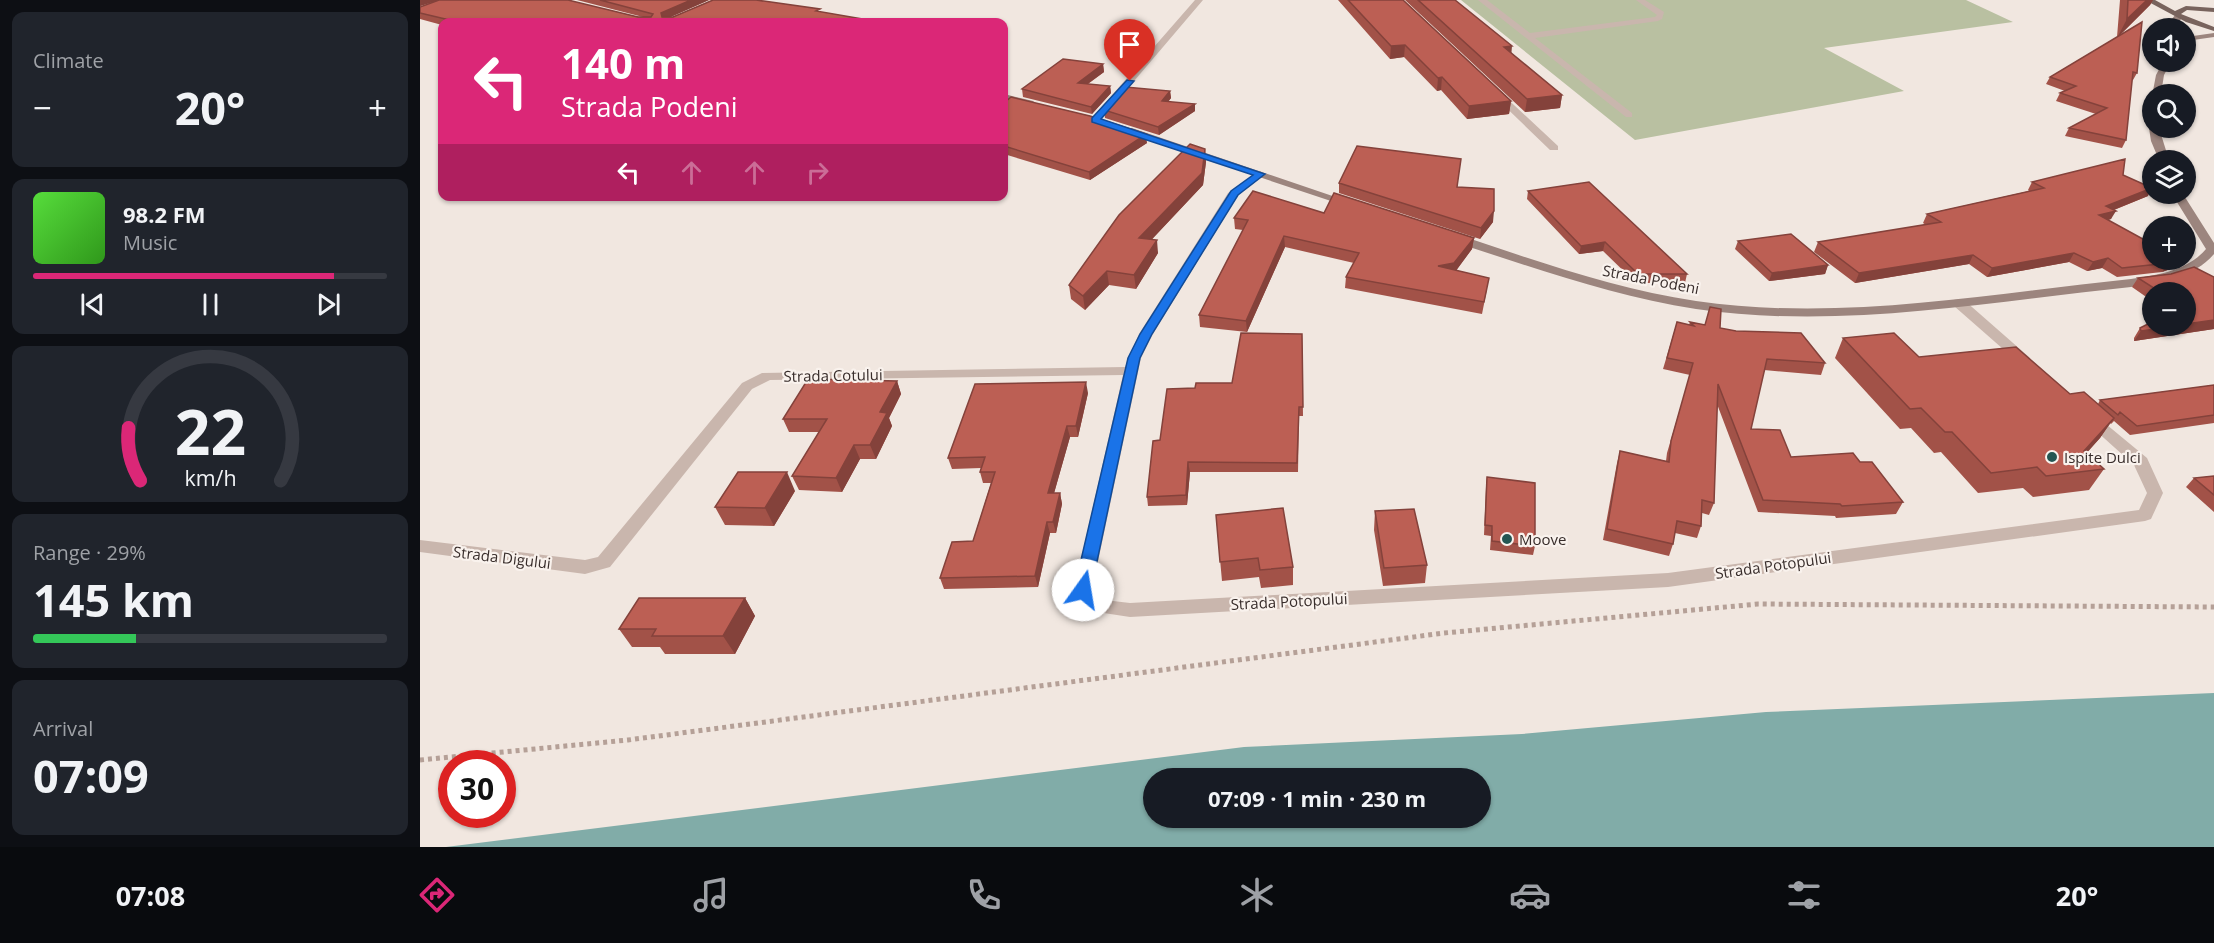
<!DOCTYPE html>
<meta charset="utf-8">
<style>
body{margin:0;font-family:"Open Sans",sans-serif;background:#20242c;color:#f1f3f6;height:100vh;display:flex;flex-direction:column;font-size:22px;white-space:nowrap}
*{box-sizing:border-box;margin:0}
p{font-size:20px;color:#9ea1a6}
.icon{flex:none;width:33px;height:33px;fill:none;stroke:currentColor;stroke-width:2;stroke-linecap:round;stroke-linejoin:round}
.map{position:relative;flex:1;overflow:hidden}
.panel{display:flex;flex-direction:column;gap:12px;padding:12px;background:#0d0f14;width:420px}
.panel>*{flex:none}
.banner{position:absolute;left:18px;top:18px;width:570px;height:183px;border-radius:12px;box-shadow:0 2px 4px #0004;background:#db2777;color:#fff;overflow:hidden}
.fabs{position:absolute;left:1722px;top:18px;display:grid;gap:12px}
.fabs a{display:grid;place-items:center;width:54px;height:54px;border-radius:50%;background:#171b24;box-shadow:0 2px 4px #0004;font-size:30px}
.speed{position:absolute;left:18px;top:750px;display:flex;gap:12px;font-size:30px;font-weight:700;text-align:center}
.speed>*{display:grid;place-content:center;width:78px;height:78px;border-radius:50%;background:#171b24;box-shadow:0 2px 4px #0004;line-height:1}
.speed .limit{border:9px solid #d22;background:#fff;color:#111}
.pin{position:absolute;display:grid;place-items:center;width:51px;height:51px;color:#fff;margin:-62px -26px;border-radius:50% 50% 50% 0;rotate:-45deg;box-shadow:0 0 6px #0007}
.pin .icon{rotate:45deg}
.me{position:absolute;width:66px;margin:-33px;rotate:13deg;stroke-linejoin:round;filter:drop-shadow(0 0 4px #0008)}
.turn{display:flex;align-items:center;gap:21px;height:126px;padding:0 24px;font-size:27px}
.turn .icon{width:78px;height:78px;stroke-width:2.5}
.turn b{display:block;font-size:42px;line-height:51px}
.lanes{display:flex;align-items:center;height:57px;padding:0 24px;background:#0003;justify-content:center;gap:30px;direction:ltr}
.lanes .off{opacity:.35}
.big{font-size:45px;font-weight:700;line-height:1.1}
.panel .tile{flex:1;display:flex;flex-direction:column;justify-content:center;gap:9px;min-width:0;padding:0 21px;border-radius:12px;background:#20242c}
.panel .dial{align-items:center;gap:0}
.dial svg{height:156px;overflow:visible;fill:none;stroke:#363941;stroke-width:7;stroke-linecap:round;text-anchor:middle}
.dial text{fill:#f1f3f6;stroke:none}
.song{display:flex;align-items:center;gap:18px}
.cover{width:72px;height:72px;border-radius:9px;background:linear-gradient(135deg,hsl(110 70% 55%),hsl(110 70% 35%))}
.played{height:6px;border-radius:3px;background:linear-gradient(90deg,#db2777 85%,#363941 85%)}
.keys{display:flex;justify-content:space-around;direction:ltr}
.heat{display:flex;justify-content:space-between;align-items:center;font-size:33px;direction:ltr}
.charge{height:9px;border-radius:4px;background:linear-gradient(90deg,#34c759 29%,#363941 0)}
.trip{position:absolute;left:723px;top:768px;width:348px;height:60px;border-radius:30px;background:#171b24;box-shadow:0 2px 4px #0004;font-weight:700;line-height:60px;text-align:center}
.menu{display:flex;height:96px;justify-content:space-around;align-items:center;background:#090b0e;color:#9ea1a6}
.menu .icon{width:42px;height:42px}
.menu .active{color:#db2777}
.menu b{font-size:27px;color:#f1f3f6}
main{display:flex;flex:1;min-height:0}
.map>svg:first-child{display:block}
.green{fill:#b9c0a1}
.water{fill:#81aca8;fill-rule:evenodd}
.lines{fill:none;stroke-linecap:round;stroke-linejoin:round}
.path{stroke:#b5a097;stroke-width:5;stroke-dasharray:4 4;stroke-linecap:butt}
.street{fill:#c9b6ad;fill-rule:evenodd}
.secondary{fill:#9c857e;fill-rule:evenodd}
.primary{fill:#78635d;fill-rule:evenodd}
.wall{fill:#a25248}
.shaded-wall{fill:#84423b}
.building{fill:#bc5f54;stroke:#84423b;stroke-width:1.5}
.route{fill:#1a73e8;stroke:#114b97;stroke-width:1.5}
.poi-dot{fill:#245653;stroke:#f9f2ed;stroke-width:2}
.labels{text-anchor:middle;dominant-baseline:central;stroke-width:4.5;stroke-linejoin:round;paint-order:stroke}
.street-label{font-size:15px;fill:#382d2b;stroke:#f9f2ed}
.poi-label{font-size:15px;fill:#382d2b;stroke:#f9f2ed;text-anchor:start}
</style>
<main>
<section class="panel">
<div class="tile"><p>Climate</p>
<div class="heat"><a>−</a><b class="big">20°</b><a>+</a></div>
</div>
<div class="tile">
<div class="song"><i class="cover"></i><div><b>98.2 FM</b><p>Music</p></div></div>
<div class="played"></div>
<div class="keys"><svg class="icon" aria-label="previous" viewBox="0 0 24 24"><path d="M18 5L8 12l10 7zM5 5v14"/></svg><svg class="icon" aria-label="pause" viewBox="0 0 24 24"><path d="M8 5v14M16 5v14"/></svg><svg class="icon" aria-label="next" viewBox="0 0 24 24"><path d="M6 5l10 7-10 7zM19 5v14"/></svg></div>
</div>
<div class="tile dial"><svg viewBox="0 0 100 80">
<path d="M14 69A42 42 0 1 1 86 69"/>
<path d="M14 69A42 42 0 0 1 8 42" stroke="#db2777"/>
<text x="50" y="56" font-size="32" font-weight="700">22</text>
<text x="50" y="72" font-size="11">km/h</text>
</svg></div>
<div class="tile"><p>Range · 29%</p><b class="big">145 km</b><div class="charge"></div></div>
<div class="tile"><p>Arrival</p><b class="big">07:09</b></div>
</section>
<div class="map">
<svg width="1794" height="847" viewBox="0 0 1794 847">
<rect width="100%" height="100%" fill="#f1e7e0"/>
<path class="green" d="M 1041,0 L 1546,0 L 1593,22 L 1404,48 L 1484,91 L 1215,140 Z"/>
<path class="water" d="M 1794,693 L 1794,847 L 26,847 L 824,747 L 1102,734 L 1346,712 ZM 1060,778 L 1060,818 L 734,818 L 734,778 Z"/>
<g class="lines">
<path class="path" d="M 0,760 L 208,740 L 1024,633 L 1338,604 L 1794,607"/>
<path class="street" d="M 775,0 L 783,0 L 692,107 L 678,122 L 672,122 L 672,118 Z
M 1058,0 L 1067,0 L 1110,33 L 1235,17 L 1237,15 L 1216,0 L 1225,0 L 1244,12 L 1242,19 L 1238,21 L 1115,38 L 1212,113 L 1212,117 L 1206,117 Z
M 1073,91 L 1079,91 L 1138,146 L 1138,150 L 1130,150 L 1073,95 Z
M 840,171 L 845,174 L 818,195 L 733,334 L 721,358 L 672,590 L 676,599 L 710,603 L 1248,573 L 1719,510 L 1727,493 L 1714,465 L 1665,421 L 1663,418 L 1670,413 L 1675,415 L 1727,458 L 1743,493 L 1731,519 L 1725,521 L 1248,587 L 710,617 L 664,610 L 654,590 L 703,375 L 350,380 L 332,389 L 190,567 L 165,574 L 0,552 L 0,540 L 165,560 L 178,557 L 322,383 L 342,373 L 705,367 L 719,334 L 808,193 Z
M 1539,299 L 1544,300 L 1609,357 L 1611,360 L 1609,363 L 1599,363 L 1534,306 L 1533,303 L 1534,300 Z"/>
<path class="secondary" d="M 1756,14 L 1763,16 L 1755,28 L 1747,28 L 1747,25 Z
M 1794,33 L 1794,37 L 1766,41 L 1766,37 Z
M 1743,62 L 1751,62 L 1744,75 L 1741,94 L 1732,96 L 1736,75 Z
M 584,94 L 613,101 L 615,103 L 610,106 L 584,100 Z
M 1732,125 L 1732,128 L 1739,128 L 1749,160 L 1739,160 L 1731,141 L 1729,128 Z
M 704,128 L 712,128 L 936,204 L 934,206 L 926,206 L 704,132 Z
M 1752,194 L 1763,194 L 1794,243 L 1794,254 C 1774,278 1740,282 1711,287 C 1566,302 1421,330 1276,309 C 1191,296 1112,267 1031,241 L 1029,238 L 1031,235 L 1039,235 C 1117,261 1194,289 1276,301 C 1421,322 1566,294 1711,279 C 1738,275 1767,271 1786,249 Z"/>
<path class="primary" d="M 1725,0 L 1735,0 L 1755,11 L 1766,6 L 1794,8 L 1794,12 L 1767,10 L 1761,14 L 1794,27 L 1794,31 L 1766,22 Z"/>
</g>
<path class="wall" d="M 0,0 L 223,17 L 157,0 L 289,0 L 250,17 L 401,12 L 460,22 L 22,22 L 22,25 L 0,19 L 0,7 L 15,1 L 0,6 Z
M 918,0 L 983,0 L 1091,101 L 1089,114 L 1047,119 L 1021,90 L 1017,91 L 984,57 L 970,59 Z
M 985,0 L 1035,0 L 1091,53 L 1142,95 L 1140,108 L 1105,112 Z
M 1700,0 L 1733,0 L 1730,5 L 1699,36 L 1717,73 L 1713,80 L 1712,80 L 1706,140 L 1702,148 L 1645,136 L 1649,128 L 1676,114 L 1636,101 L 1640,93 L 1645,91 L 1626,84 L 1630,77 L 1697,37 Z
M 683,64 L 684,72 L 668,84 L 690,86 L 691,93 L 672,114 L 603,97 L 602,89 Z
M 750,91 L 751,98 L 748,102 L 775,104 L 775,111 L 739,135 L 685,118 L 684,110 Z
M 584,103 L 727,143 L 670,180 L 584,154 Z
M 785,149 L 786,162 L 783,185 L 732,239 L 738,253 L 716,289 L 689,285 L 665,310 L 651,299 L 649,285 Z
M 1703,175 L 1728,196 L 1694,210 L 1691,219 L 1688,220 L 1732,260 L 1759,260 L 1753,268 L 1742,272 L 1697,277 L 1682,268 L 1667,271 L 1649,262 L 1567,277 L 1549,264 L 1435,283 L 1394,252 L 1398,242 L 1506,225 L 1503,223 L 1507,214 L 1609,191 L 1608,190 L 1612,182 Z
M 919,183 L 1037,187 L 1073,222 L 1060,239 L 919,193 Z
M 1108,191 L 1267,274 L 1265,283 L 1216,283 L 1183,251 L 1159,254 L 1107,199 Z
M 904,213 L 1054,238 L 1052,249 L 1036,270 L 1067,289 L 1062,314 L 925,288 L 926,277 L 934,263 L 865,247 L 827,332 L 780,327 L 779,315 L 823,230 L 815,229 L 814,218 Z
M 1318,241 L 1408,265 L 1405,274 L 1349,281 L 1315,249 Z
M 1794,277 L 1794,329 L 1714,341 L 1714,338 L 1720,328 L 1766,326 L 1766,292 L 1732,292 L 1732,301 L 1712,287 L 1718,278 Z
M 1257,322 L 1269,325 L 1270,322 L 1300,328 L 1405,363 L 1401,375 L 1344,370 L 1331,429 L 1371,457 L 1440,462 L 1483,502 L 1476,514 L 1416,518 L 1415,516 L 1338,512 L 1297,404 L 1294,503 L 1289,515 L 1282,513 L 1281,526 L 1277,538 L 1255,533 L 1253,544 L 1249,556 L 1183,540 L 1197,463 L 1200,451 L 1246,461 L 1247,453 L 1270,375 L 1243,369 Z
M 882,334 L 883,416 L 879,416 L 878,472 L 770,472 L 767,505 L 728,506 L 727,497 L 775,388 L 812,383 Z
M 1423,338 L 1678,404 L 1680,400 L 1794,385 L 1794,423 L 1710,435 L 1694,421 L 1691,424 L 1690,423 L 1680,438 L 1666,453 L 1684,469 L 1669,490 L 1613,497 L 1603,488 L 1558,493 L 1521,452 L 1514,453 L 1491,428 L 1480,429 L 1415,358 Z
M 477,381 L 481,394 L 469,418 L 472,426 L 456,459 L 440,459 L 422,492 L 379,490 L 372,476 L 399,432 L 369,432 L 363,419 Z
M 668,393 L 658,437 L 650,437 L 634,493 L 640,493 L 642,504 L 636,533 L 630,533 L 618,587 L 524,589 L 520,578 L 553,541 L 571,483 L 563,483 L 560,472 L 561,468 L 532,469 L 528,458 Z
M 1794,476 L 1794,512 L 1766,487 L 1774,478 Z
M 1067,477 L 1115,546 L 1113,555 L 1070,550 L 1071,536 L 1064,535 L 1066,487 Z
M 375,491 L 354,526 L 305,525 L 295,507 Z
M 955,511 L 1007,565 L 1005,583 L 963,586 L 954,530 Z
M 796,515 L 873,567 L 873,585 L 841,588 L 839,577 L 802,581 Z
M 325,598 L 335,616 L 315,654 L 245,654 L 240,647 L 212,647 L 199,629 Z"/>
<path class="shaded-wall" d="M 0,0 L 20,0 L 0,6 Z
M 271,0 L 289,0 L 244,20 L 244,22 L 241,13 Z
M 1727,0 L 1733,0 L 1730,5 L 1697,38 L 1707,19 Z
M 985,45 L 984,57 L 970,59 L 971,46 Z
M 1092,46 L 1091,58 L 1084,47 Z
M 683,64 L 684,72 L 659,90 L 658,83 Z
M 1022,77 L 1021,90 L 1017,91 L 1018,78 Z
M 690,86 L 691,93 L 672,114 L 671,107 Z
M 750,91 L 751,98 L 742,109 L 742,101 Z
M 1142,95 L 1140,108 L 1105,112 L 1107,99 Z
M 1091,101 L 1089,114 L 1047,119 L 1049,106 Z
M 775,104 L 775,111 L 739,135 L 738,127 Z
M 726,134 L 727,143 L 670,180 L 669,172 Z
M 785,149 L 786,162 L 783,185 L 721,251 L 719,238 Z
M 1732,188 L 1728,196 L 1681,215 L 1686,206 Z
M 1074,211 L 1073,222 L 1060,239 L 1061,228 Z
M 1696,211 L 1691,219 L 1674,224 L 1679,215 Z
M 864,236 L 865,247 L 827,332 L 826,321 Z
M 1054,238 L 1052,249 L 1033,275 L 1018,266 Z
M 737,240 L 738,253 L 716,289 L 714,275 Z
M 1185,242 L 1183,251 L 1159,254 L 1161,246 Z
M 1654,253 L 1649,262 L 1567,277 L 1572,268 Z
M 1553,255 L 1549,264 L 1435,283 L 1439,273 Z
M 1688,258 L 1682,268 L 1667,271 L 1673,262 Z
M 1757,260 L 1759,260 L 1753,268 L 1742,272 L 1749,263 Z
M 1408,265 L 1405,274 L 1349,281 L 1352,273 Z
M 687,271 L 689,285 L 665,310 L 663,296 Z
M 1794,320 L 1794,329 L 1714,341 L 1721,331 L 1757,326 L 1766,326 L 1766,324 Z
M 477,381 L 481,394 L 469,418 L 472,426 L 456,459 L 450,445 L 460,412 Z
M 666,382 L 668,393 L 658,437 L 656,426 Z
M 1694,418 L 1680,438 L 1650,472 L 1664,451 Z
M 647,426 L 650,437 L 631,504 L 628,493 Z
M 434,445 L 440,459 L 422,492 L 416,478 Z
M 768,462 L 770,472 L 767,505 L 766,495 Z
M 367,472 L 375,491 L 354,526 L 345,508 Z
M 640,493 L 642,504 L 636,533 L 633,522 Z
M 627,522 L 630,533 L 618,587 L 615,576 Z
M 325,598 L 335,616 L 315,654 L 303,636 Z"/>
<path class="building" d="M 19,0 L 148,0 L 218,17 L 231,17 L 233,14 L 180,0 L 271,0 L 241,13 L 242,17 L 253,17 L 293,0 L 336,0 L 400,9 L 396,11 L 460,22 L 38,22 L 0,13 L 0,7 Z
M 928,0 L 983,0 L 1091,101 L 1049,106 L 1022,77 L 1018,78 L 985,45 L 971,46 Z
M 998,0 L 1035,0 L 1092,46 L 1084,47 L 1142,95 L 1107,99 Z
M 1708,0 L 1727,0 L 1707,19 Z
M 1722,22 L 1717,73 L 1713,72 L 1706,140 L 1649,128 L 1687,108 L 1640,93 L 1656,86 L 1630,77 Z
M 643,59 L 683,64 L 658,83 L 690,86 L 671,107 L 602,89 Z
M 705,87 L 750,91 L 742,101 L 775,104 L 738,127 L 684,110 Z
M 591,97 L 670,116 L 726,134 L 669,172 L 584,146 L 584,103 Z
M 770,144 L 785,149 L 782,173 L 719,238 L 737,240 L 714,275 L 687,271 L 663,296 L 649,285 L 699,215 Z
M 937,146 L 1041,159 L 1037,187 L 1074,189 L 1074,211 L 1061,228 L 919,183 Z
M 1705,159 L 1703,175 L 1732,188 L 1686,206 L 1696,211 L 1679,215 L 1732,244 L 1732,260 L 1757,260 L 1749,263 L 1702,268 L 1688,258 L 1673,262 L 1654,253 L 1572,268 L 1553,255 L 1439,273 L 1398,242 L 1521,222 L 1507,214 L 1624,188 L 1612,182 Z
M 1169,182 L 1267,274 L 1218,274 L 1185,242 L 1161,246 L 1108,191 Z
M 833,191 L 904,213 L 914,193 L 1054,238 L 1034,263 L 1018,266 L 1069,278 L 1064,302 L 926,277 L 939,253 L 864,236 L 826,321 L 779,315 L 828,220 L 814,218 Z
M 1371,234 L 1408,265 L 1352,273 L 1318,241 Z
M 1774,267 L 1794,277 L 1794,320 L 1766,324 L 1766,292 L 1740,292 L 1718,278 L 1751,274 Z
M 1290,307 L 1301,309 L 1300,328 L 1316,331 L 1381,333 L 1405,363 L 1347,359 L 1331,429 L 1360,430 L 1371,457 L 1433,453 L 1440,462 L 1452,462 L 1483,502 L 1422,506 L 1420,504 L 1343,500 L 1298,384 L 1294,503 L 1282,500 L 1281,526 L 1257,521 L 1253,544 L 1187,529 L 1200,451 L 1249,462 L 1251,441 L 1273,363 L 1247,358 L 1257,322 L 1274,326 L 1270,322 L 1285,325 Z
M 1732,322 L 1732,326 L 1757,326 L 1721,331 L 1720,328 Z
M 821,333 L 882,334 L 883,407 L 879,407 L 877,463 L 768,462 L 766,495 L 727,497 L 733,441 L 740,440 L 747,389 L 775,388 L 776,383 L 812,383 Z
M 1474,333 L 1499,357 L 1596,347 L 1650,394 L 1664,392 L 1694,418 L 1664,451 L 1684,469 L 1626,476 L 1617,467 L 1571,473 L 1532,432 L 1525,432 L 1501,408 L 1490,409 L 1423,338 Z
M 388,379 L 477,381 L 460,412 L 467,413 L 450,445 L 434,445 L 416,478 L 372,476 L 407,419 L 363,419 Z
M 666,382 L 656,426 L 647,426 L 628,493 L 640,493 L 633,522 L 627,522 L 615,576 L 520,578 L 532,542 L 553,541 L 575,472 L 560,472 L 565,457 L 528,458 L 555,384 Z
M 1794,385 L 1794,415 L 1717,426 L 1700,412 L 1698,415 L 1680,400 Z
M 318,472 L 367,472 L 345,508 L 295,507 Z
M 1794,476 L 1794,495 L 1774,478 Z
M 1067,477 L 1115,483 L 1115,546 L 1072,541 L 1072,526 L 1065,525 Z
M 863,508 L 873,567 L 840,570 L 838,558 L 800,562 L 796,515 Z
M 994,509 L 1007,565 L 964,568 L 955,511 Z
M 219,598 L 325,598 L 303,636 L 232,636 L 236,629 L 199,629 Z"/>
<path class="route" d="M 707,80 L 714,81 L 681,119 L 845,174 L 818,195 L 732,334 L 720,358 L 671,590 L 668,594 L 663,596 L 657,594 L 654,590 L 708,358 L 720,334 L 811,191 L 833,175 L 672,122 L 672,118 Z"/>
<g class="poi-dot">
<circle cx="1632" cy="457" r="6"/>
<circle cx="1087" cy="539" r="6"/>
</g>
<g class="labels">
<g class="street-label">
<text transform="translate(1231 279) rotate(11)">Strada Podeni</text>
<text transform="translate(413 375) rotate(-1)">Strada Cotului</text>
<text transform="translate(82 557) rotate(7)">Strada Digului</text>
<text transform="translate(1353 565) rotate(-8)">Strada Potopului</text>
<text transform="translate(869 601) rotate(-3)">Strada Potopului</text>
</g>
<g class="poi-label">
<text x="1644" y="457">Ispite Dulci</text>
<text x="1099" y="539">Moove</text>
</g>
</g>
</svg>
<div class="fabs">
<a><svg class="icon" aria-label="sound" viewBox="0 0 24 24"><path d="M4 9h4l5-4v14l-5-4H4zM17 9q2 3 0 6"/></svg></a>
<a><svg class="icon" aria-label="search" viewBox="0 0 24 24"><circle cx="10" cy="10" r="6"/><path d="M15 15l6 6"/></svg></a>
<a><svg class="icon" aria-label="layers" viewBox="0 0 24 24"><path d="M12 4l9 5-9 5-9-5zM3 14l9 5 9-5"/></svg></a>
<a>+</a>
<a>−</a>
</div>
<div class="speed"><div class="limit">30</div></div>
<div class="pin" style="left:710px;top:81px;background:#d93025"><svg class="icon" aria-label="arrive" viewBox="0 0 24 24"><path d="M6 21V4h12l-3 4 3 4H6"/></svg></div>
<svg class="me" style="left:663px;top:590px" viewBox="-20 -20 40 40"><circle r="19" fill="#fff"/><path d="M0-13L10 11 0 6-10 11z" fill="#1a73e8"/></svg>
<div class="trip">07:09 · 1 min · 230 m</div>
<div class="banner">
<div class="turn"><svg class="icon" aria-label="left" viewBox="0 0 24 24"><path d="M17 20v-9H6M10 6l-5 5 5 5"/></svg><div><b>140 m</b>Strada Podeni</div></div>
<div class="lanes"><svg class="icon" aria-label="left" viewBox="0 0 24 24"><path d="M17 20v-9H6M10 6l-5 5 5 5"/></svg><svg class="icon off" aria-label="ahead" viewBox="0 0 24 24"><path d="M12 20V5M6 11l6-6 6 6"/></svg><svg class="icon off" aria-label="ahead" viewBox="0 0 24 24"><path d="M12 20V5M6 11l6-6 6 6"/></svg><svg class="icon off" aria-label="right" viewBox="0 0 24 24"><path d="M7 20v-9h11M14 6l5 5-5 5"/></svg></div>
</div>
</div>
</main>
<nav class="menu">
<b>07:08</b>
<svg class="icon active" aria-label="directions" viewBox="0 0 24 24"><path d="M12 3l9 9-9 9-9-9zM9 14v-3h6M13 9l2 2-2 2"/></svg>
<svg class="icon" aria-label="music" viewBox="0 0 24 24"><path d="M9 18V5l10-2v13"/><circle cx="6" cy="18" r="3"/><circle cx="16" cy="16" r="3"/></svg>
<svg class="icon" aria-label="phone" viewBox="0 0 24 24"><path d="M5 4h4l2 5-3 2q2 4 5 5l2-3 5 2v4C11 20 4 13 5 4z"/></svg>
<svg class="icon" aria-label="climate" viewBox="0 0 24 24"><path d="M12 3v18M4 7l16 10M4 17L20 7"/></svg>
<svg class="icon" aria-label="car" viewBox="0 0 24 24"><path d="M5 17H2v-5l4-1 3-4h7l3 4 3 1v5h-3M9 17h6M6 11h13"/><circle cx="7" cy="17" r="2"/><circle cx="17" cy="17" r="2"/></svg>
<svg class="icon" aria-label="filters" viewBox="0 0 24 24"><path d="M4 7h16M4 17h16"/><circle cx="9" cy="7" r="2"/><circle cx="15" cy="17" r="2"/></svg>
<b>20°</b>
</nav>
